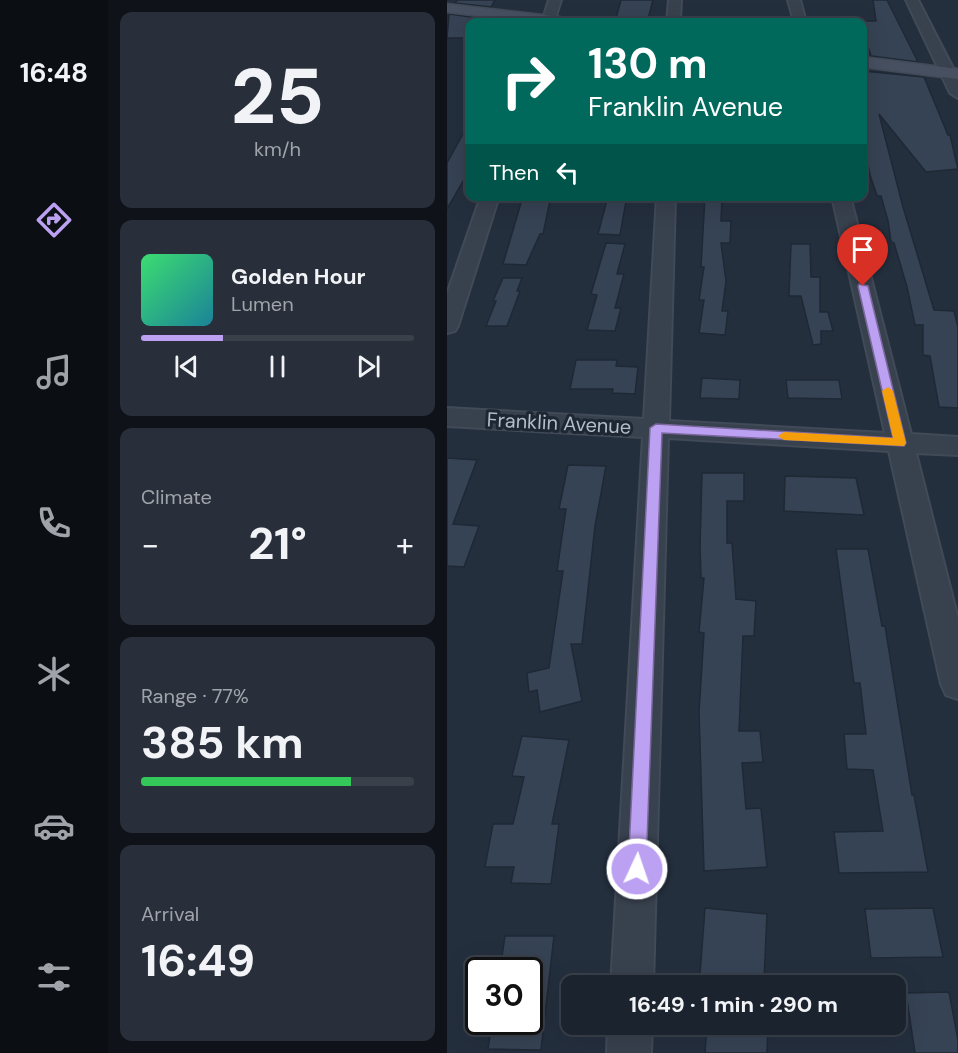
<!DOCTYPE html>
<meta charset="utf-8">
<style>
body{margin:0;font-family:"DM Sans",sans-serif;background:#282f3a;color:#f1f3f6;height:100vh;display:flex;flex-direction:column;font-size:22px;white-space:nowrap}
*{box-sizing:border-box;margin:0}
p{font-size:20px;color:#a0a4aa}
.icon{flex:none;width:33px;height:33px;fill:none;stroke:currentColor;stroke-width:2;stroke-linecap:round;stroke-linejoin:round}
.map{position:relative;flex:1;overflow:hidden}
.panel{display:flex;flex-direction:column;gap:12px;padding:12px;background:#0f1319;width:339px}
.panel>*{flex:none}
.hud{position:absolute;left:18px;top:18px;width:402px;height:183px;border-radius:12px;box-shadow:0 6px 24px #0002,0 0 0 2px #39404a;background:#00695c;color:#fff;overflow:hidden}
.speed{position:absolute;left:18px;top:957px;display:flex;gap:12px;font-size:30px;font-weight:700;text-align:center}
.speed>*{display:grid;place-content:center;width:78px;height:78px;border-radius:50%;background:#1b232e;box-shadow:0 6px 24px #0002,0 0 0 2px #39404a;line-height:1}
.speed .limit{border:3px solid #111;border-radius:9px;background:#fff;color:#111}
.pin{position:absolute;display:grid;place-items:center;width:51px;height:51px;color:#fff;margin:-62px -26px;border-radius:50% 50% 50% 0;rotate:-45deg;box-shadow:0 0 6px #0007}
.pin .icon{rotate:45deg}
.me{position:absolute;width:66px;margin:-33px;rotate:3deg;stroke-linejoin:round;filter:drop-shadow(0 0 4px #0008)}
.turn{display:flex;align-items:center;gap:21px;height:126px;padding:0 24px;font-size:27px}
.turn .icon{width:78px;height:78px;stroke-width:2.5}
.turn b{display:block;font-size:42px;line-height:51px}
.then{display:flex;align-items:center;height:57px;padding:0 24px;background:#0003;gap:12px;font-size:22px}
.big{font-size:45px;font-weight:700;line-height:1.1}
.panel .card{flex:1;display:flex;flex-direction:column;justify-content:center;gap:9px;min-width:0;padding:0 21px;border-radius:12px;background:#282f3a}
.panel .dial{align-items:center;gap:0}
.dial b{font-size:78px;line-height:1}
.song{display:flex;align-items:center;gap:18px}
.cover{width:72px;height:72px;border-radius:9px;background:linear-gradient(135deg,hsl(140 70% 55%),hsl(190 70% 35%))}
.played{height:6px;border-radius:3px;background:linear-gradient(90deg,#bca0f2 30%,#39404a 30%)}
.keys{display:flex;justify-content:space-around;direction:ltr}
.heat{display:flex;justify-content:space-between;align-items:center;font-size:33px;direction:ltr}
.charge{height:9px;border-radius:4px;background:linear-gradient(90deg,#34c759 77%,#39404a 0)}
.trip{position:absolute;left:114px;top:975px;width:345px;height:60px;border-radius:12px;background:#1b232e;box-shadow:0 6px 24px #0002,0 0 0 2px #39404a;font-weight:700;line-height:60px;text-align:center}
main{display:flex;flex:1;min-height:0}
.menu{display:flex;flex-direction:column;width:108px;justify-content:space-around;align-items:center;background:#0b0e12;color:#a0a4aa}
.menu .icon{width:42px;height:42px}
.menu .active{color:#bca0f2}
.menu b{font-size:27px;color:#f1f3f6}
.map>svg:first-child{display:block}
.building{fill:#364354;stroke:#1f2835;stroke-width:1.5}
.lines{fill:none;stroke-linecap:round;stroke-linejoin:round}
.minor-casing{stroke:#414a57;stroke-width:4}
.secondary-casing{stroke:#414a57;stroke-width:3}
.minor{fill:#38414e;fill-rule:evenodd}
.secondary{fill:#465061;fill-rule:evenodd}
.route{fill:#bca0f2;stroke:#7a689d;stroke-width:1.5}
.slow{fill:#f59e0b}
.labels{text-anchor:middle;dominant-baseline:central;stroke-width:6;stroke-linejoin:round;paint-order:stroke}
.street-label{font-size:20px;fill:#b4bcc9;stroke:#1d2633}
</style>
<main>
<nav class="menu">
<b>16:48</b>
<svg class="icon active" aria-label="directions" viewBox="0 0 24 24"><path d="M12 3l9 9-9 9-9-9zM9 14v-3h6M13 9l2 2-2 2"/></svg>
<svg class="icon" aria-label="music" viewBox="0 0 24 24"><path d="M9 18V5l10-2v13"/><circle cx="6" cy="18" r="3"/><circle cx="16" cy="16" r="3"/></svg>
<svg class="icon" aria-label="phone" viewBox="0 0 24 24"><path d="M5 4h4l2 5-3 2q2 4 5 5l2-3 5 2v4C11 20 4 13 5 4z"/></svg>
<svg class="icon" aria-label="climate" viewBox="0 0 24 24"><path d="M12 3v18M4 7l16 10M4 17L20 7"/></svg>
<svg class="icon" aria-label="car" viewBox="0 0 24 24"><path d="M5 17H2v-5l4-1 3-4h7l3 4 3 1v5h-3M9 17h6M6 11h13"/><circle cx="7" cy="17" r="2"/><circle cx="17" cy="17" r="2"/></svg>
<svg class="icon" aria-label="filters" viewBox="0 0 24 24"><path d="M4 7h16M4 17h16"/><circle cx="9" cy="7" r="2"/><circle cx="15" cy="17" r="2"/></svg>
</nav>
<section class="panel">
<div class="card dial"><b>25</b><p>km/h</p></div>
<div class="card">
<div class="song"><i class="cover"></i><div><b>Golden Hour</b><p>Lumen</p></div></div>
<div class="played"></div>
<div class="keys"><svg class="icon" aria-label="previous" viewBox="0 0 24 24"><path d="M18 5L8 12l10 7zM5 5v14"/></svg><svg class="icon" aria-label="pause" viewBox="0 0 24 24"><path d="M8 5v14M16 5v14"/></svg><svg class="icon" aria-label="next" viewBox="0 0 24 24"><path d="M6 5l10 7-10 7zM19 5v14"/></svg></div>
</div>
<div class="card"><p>Climate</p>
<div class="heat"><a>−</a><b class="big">21°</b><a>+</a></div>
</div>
<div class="card"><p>Range · 77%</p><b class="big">385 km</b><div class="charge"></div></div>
<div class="card"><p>Arrival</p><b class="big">16:49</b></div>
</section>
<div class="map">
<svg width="511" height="1053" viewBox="0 0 511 1053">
<rect width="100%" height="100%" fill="#242f3e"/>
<path class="building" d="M 10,0 L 48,0 L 44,7 L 8,3 Z
M 174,0 L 206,0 L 201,19 L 169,18 Z
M 426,0 L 440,0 L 471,62 L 424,56 L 416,31 L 416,22 L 412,21 L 429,21 Z
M 2,14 L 39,19 L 37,22 L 22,22 L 22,38 L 0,38 Z
M 416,71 L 477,77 L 501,135 L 503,135 L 511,169 L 479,172 L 432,114 L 456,207 L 487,310 L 507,311 L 511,327 L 511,408 L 492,407 L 483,356 L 476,355 L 476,325 L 468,325 L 460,287 L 447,243 L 444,242 L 441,221 L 434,196 L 430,196 L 423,175 L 416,138 Z
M 22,123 L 22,171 L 0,209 L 0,163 Z
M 76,196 L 104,196 L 96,234 L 93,234 L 79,265 L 56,264 Z
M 161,196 L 180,196 L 173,235 L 151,234 Z
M 258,196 L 275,196 L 274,221 L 284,221 L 283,243 L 274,243 L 279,281 L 275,311 L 281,311 L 278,335 L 252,333 L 257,300 L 252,300 L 257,267 L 254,267 Z
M 159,243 L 178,244 L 170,274 L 177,274 L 168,308 L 174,308 L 168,331 L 140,330 L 150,295 L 144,294 Z
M 344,244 L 363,244 L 364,277 L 373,277 L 373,312 L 381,312 L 386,331 L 374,331 L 374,344 L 366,345 L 354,296 L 342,296 Z
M 56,278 L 75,278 L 70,291 L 73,291 L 60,326 L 39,326 L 49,301 L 46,301 Z
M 129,360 L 170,360 L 169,366 L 191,367 L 188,394 L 165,393 L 166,389 L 123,389 Z
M 255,378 L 293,380 L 292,399 L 253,398 Z
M 339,380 L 392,380 L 395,399 L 341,398 Z
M 0,458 L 30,460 L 6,524 L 32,526 L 17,567 L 0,566 Z
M 121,465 L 159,466 L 148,526 L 135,644 L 124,644 L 135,701 L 93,712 L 90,690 L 82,692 L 80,673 L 102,668 L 116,571 L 110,571 L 119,509 L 112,509 Z
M 255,473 L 297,473 L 297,501 L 280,501 L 280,543 L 285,543 L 289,599 L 309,601 L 307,636 L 296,636 L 292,731 L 313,731 L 316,762 L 295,763 L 299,809 L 314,808 L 320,867 L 257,871 L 252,712 L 257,633 L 252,632 L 257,578 L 254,578 L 253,546 Z
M 338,476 L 409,478 L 417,515 L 337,511 Z
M 389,549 L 421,549 L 435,626 L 438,626 L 465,795 L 467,795 L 481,872 L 392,873 L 387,832 L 436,831 L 426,770 L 400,769 L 397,734 L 419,734 L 413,683 L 407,683 Z
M 75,736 L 122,740 L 105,824 L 112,824 L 104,884 L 64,883 L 67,867 L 38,867 L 46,824 L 66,824 L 77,777 L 65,776 Z
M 258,908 L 320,914 L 317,980 L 253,974 Z
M 486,908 L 496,957 L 424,958 L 418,909 Z
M 58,936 L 107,936 L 94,1050 L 41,1049 L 45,1022 L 82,1022 L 82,970 L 53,970 Z
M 502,992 L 511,1040 L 511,1053 L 468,1053 L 459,993 Z
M 260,1024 L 321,1024 L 320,1053 L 258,1053 Z"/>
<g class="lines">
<g class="minor-casing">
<path id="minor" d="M 102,0 L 114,0 L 107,22 L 95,22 Z
M 222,0 L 234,0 L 233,22 L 220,22 Z
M 341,0 L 353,0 L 359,22 L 347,22 Z
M 459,0 L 471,0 L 511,78 L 511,98 L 503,93 Z
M 34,196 L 52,196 L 11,326 L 8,331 L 0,333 L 0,294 Z
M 210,196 L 228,196 L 222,421 L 438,433 L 385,196 L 403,196 L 464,434 L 511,437 L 511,455 L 469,453 L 511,619 L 511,699 L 499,695 L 494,684 L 442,451 L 221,438 L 206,986 L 164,986 L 196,437 L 0,426 L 0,408 L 197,419 Z
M 161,1024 L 205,1024 L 204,1053 L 160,1053 Z"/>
</g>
<g class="secondary-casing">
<path id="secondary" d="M 0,4 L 113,17 L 121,22 L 81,22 L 0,12 Z
M 416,57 L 511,69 L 511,79 L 416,67 Z"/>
</g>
<use href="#minor" class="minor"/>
<use href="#secondary" class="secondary"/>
</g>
<path class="route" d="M 412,284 L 421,286 L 459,443 L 457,446 L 215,433 L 199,869 L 197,876 L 190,879 L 183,876 L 181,869 L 203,428 L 209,424 L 446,438 L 411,286 Z"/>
<path class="slow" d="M 441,387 L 446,391 L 459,443 L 457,446 L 337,440 L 331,436 L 337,432 L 446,438 L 435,391 Z"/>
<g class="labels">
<g class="street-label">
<text transform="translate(112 423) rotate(3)">Franklin Avenue</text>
</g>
</g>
</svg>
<div class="speed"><div class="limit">30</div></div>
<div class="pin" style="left:416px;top:286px;background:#d93025"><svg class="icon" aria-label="arrive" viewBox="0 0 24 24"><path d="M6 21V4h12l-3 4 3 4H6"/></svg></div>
<svg class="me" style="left:190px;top:869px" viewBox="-20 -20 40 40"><circle r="17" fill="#bca0f2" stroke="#fff" stroke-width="3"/><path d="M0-11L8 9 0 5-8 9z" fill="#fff"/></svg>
<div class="trip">16:49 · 1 min · 290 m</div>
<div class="hud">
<div class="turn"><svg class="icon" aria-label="right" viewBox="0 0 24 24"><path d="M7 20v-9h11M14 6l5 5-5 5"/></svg><div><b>130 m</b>Franklin Avenue</div></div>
<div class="then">Then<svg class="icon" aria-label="left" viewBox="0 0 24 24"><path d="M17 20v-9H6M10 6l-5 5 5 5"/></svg></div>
</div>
</div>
</main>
